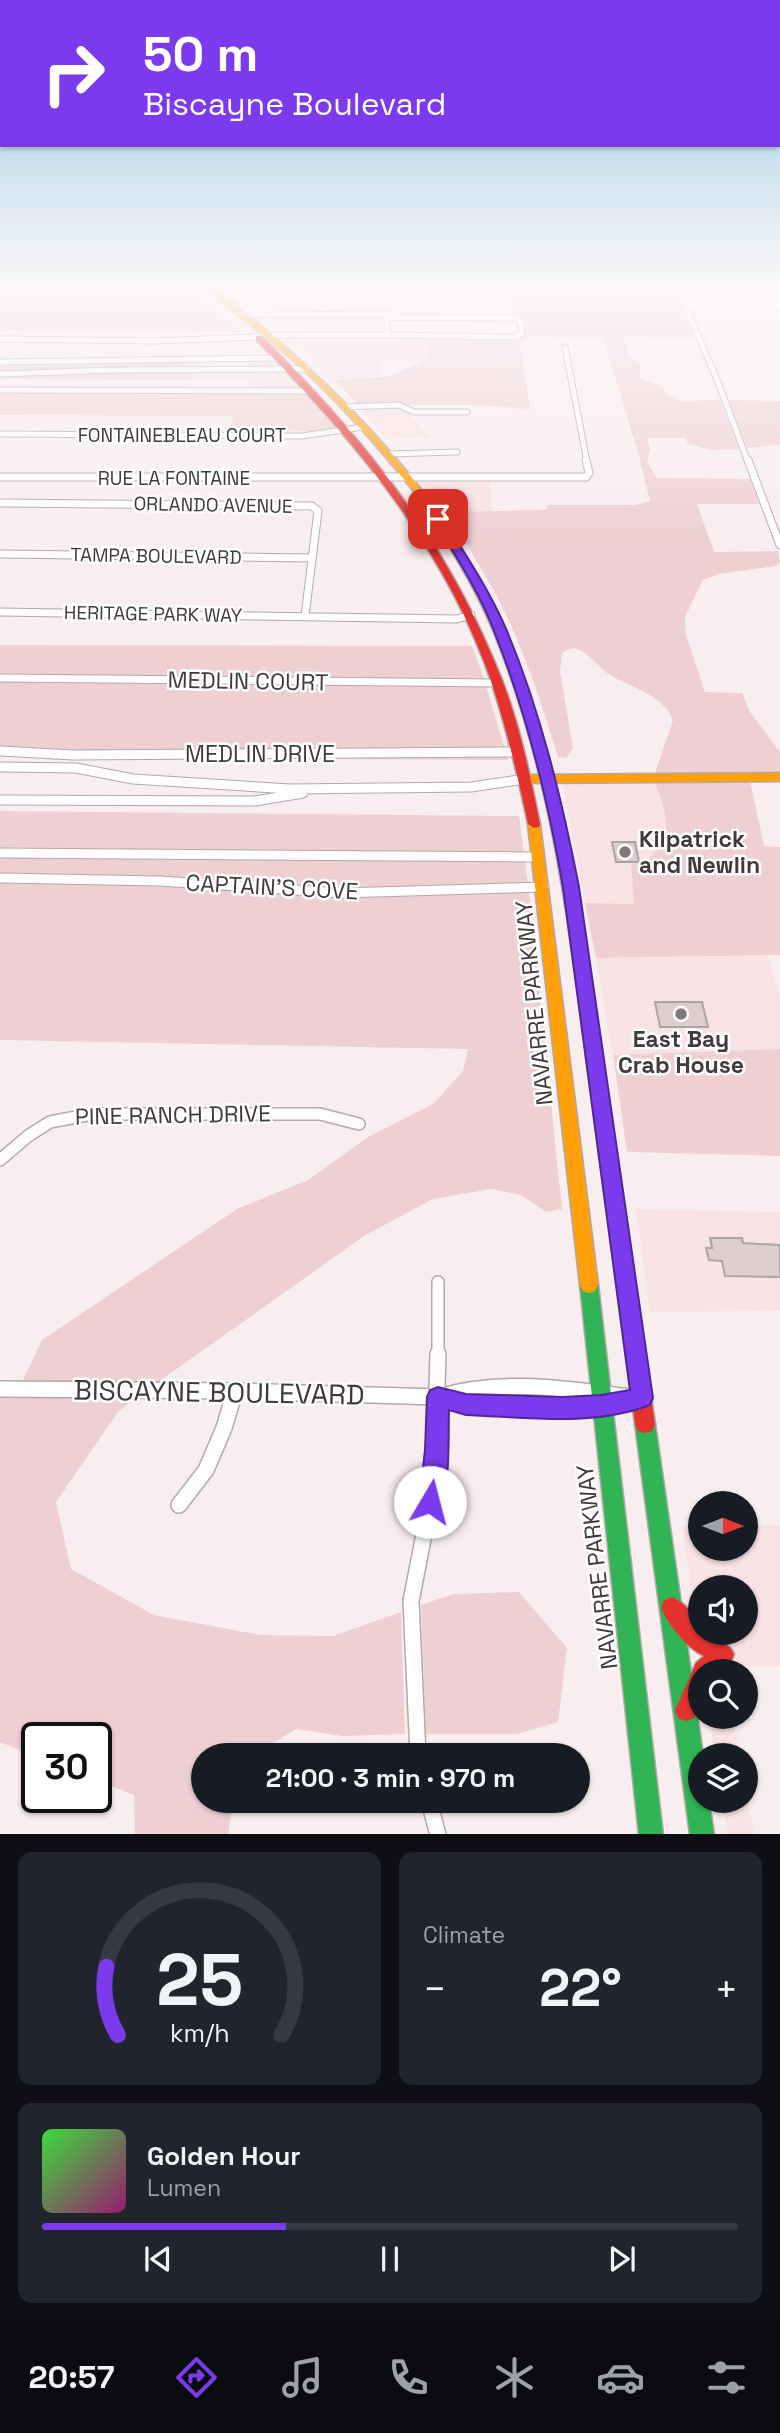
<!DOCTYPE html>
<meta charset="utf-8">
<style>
body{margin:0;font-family:"Space Grotesk",sans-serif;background:#20242c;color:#f1f3f6;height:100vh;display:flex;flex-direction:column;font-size:26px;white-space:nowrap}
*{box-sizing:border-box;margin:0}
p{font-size:23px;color:#9ea1a6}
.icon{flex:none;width:38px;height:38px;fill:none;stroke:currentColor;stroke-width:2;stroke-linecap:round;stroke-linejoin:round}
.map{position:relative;height:1834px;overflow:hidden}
.drawer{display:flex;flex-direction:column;gap:18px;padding:18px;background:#0d0f14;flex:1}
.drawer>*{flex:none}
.banner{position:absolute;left:0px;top:0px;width:780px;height:147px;box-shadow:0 2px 5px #0004;background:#7c3aed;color:#fff;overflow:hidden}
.needle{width:46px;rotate:90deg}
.controls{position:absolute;left:688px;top:1491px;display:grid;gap:14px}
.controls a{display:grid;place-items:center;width:70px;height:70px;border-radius:50%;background:#171b24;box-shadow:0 2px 5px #0004;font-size:35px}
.speed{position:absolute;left:21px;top:1722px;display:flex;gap:14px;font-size:35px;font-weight:700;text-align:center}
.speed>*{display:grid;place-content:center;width:91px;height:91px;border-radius:50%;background:#171b24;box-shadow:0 2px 5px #0004;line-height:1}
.speed .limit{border:4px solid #111;border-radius:10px;background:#fff;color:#111}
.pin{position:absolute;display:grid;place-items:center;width:60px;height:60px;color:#fff;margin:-30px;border-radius:14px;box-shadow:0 4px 10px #0006}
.me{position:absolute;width:77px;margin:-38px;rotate:8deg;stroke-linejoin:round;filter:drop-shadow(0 0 5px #0008)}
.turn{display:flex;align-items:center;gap:24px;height:147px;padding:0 28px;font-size:32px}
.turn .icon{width:91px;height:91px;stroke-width:2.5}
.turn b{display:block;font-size:49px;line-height:60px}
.big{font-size:52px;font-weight:700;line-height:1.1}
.drawer .widget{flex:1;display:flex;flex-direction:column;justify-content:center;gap:10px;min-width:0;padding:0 24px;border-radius:14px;background:#20242c}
.drawer .dial{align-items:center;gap:0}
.dial svg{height:182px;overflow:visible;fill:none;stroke:#363941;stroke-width:7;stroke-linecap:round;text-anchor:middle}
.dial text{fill:#f1f3f6;stroke:none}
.song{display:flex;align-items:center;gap:21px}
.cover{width:84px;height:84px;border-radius:10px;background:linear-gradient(135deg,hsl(120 70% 55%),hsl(320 70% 35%))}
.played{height:7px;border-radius:4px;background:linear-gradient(90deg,#7c3aed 35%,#363941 35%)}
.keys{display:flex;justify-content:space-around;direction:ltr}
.heat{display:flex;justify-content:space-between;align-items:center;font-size:38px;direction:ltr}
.drawer .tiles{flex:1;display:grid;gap:18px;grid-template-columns:1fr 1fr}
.widget:last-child{grid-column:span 2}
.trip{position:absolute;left:191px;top:1743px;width:399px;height:70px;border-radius:35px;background:#171b24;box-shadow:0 2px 5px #0004;font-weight:700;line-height:70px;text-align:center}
.dock{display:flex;height:112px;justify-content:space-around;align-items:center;background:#090b0e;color:#9ea1a6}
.dock .icon{width:49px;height:49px}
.dock .selected{color:#7c3aed}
.dock b{font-size:32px;color:#f1f3f6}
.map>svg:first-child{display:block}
.built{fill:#f8e2e4;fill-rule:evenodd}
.green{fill:#eed0d3}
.building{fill:#deccce;stroke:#aca3a4;stroke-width:2}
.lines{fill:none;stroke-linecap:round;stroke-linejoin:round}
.street-far4-casing{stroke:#b2a9aa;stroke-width:7}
.street-far3-casing{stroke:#b2a9aa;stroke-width:9}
.street-far2-casing{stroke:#b2a9aa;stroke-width:11}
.street-far1-casing{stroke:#b2a9aa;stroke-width:14}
.street-casing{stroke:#b2a9aa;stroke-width:18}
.fast-casing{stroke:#b2a9aa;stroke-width:3}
.slow-casing{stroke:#b2a9aa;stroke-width:3}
.jam-casing{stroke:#b2a9aa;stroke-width:3}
.street-far4{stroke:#fefcfd;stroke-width:5}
.street-far3{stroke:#fefcfd;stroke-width:7}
.street-far2{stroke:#fefcfd;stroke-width:9}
.street-far1{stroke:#fefcfd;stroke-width:11}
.street{stroke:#fefcfd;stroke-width:15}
.fast{fill:#30b455;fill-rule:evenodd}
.slow{fill:#ff9f0a;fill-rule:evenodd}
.jam{fill:#e5322d;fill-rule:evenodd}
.route{fill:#7c3aed;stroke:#51269a;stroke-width:2}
.poi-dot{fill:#827879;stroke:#fff;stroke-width:2.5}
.labels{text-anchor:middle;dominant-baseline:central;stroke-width:5;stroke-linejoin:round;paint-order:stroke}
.far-street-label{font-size:19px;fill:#42393a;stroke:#fff}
.street-label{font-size:23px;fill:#42393a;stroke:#fff}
.poi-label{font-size:23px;font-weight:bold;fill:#42393a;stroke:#fff;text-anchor:start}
.near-street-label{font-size:28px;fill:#42393a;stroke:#fff}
</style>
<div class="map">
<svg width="780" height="1835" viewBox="0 0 780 1835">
<rect width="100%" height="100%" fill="#f9eeef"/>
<path class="built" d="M 306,315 L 384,315 L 380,334 L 304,333 Z
M 286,336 L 441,337 L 426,360 L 380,359 L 378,375 L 335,380 Z
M 272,359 L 283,370 L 193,370 L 196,360 Z
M 193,372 L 285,372 L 302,390 L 248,390 L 249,381 L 190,380 Z
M 397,407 L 406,411 L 431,437 L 384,439 L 361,408 Z
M 419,479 L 490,479 L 492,511 L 446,512 Z
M 654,779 L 665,812 L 667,840 L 647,861 L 637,864 L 634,904 L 585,903 L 562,780 Z
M 768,956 L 780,998 L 780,1049 L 613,1055 L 596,958 Z
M 636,1209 L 780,1212 L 780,1311 L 650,1312 Z
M 780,1525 L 780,1666 L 733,1666 L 730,1671 L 703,1671 L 682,1526 L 700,1526 L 700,1549 L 746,1549 L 746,1526 ZM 700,1587 L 746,1587 L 746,1633 L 700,1633 Z
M 709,1717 L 733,1717 L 739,1755 L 715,1755 Z
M 746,1789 L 754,1834 L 727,1834 L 722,1801 L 746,1801 Z"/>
<path class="green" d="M 363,283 L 383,290 L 399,290 L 399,296 L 323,296 L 334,289 Z
M 492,283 L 672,283 L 693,338 L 624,337 L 629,355 L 641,364 L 639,378 L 660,385 L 670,397 L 679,401 L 720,400 L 739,449 L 713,450 L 689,445 L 685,438 L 647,438 L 650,449 L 647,462 L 657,478 L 750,479 L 759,504 L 697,504 L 714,552 L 778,551 L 780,562 L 776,566 L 719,574 L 703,580 L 685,617 L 686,635 L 705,692 L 742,693 L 750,712 L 780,752 L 780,774 L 655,773 L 673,720 C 663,693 629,688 607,673 C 598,667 589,653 577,649 C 572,647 567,650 562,653 L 560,672 L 573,748 L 566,758 L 558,757 C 543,709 528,660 506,615 C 489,579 467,545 446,512 L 546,510 L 548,505 L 636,505 L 650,501 L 639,456 L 603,338 L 525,337 L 520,345 L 530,409 L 473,405 L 358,405 L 335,380 L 391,376 L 429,358 L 428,340 L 440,340 L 441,337 L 523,336 L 526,333 L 523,320 L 514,317 L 513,297 L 460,296 Z
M 196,295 L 242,332 L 0,331 L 0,296 Z
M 196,360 L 193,370 L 0,372 L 0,363 Z
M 113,371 L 193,372 L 190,380 L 0,379 L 0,375 Z
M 0,393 L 305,393 L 338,431 L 231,432 L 233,416 L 0,415 Z
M 728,400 L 780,401 L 780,443 L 777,445 L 747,448 Z
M 0,645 L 472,646 L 485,681 L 0,676 Z
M 0,681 L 486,686 L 505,749 L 74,752 L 0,748 Z
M 507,754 L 508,760 L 85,758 Z
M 654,779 L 750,780 L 764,846 L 780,847 L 780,955 L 596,958 L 585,903 L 634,904 L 631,864 L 647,861 L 667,840 L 665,812 Z
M 0,811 L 519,816 L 528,884 L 341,889 L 0,875 Z
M 0,882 L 159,884 L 341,897 L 529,891 L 562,1209 L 546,1212 L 521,1195 L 491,1189 L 433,1199 L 364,1236 L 157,1383 L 22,1382 L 42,1340 L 237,1209 L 308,1180 L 368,1137 L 433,1104 L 463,1071 L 468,1049 L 0,1040 Z
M 780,1049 L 780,1156 L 627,1152 L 613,1055 Z
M 0,1397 L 137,1397 L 118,1412 L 56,1502 L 71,1569 L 154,1615 L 260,1635 L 333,1636 L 401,1612 L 405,1734 L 342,1736 L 296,1729 L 260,1751 L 258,1755 L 203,1755 L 203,1801 L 233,1801 L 228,1835 L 135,1834 L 134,1795 L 96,1780 L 96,1738 L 37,1738 L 37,1757 L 0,1742 Z
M 519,1592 L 567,1648 L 558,1722 L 517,1734 L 426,1734 L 421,1605 L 453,1594 Z"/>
<path class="building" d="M 612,842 L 635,842 L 639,862 L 616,862 Z
M 655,1002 L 702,1002 L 708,1027 L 660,1027 Z
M 710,1238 L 742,1238 L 743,1243 L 780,1245 L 780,1277 L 725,1276 L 722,1261 L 709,1260 L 706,1248 L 712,1248 Z"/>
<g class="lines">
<g class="street-far4-casing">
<path id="street-far4" d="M 675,283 L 716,377 L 748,462
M 0,295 L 188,296 L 202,293
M 684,306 L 780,306
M 248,315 L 394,314
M 395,317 L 516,318 L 520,320 L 522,333 L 515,337 L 387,335 L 387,318 Z
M 274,335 L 387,335
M 0,339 L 155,341 L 259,337
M 565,347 L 587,462
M 0,362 L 280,358
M 0,374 L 114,370 L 308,369
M 0,390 L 312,391
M 344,407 L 399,405 L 414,412 L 467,412
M 0,434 L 302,436 L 363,427
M 388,454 L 457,452"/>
</g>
<g class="street-far3-casing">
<path id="street-far3" d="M 748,460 L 780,545
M 0,477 L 586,477 L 589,473 L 586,460
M 0,503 L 312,506 L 318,511 L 305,616
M 0,554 L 312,558
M 0,612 L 457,619 L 471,615
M 0,678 L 497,683"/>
</g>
<g class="street-far2-casing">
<path id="street-far2" d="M 0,751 L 73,755 L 519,752
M 0,767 L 76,768 L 133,779 L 290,789 L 471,787 L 525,779
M 0,800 L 255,801 L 303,793
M 0,853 L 539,857
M 0,878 L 160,881 L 341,893 L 544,887"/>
</g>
<g class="street-far1-casing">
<path id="street-far1" d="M 0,1160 L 28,1136 L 50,1122 L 92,1114 L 320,1114 L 359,1124
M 438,1282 L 438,1356"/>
</g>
<g class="street-casing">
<path id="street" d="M 0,1389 L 235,1391 L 438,1397 L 513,1408 L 566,1407 L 642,1398
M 439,1397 C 502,1378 567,1389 631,1397
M 179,1505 L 206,1470 L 224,1428 L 235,1391
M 418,1755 L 411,1601 L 434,1483 L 438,1354
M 429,1801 L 438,1835"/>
</g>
<g class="fast-casing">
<path id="fast" d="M 419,494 L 425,494 C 454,537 482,580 503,628 C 564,764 582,916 603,1063 L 601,1067 L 589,1067 L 587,1063 C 568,916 550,768 493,630 C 473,582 445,539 417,496 Z
M 589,1277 L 595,1279 L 598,1285 L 663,1835 L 639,1835 L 580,1285 L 583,1279 Z
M 645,1415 L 652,1417 L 655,1424 L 703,1755 L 700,1755 L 700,1801 L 709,1801 L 714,1835 L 690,1835 L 635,1424 L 638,1417 Z"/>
</g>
<g class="slow-casing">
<path id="slow" d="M 200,283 L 208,283 C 289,345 362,413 425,494 L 425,498 L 419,498 C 379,447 336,398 287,355 C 259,331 227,309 200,283 Z
M 780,773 L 780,781 L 525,783 L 519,779 L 525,775 Z
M 534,820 L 540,824 L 598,1285 L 595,1291 L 589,1293 L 583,1291 L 580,1285 L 528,824 Z"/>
</g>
<g class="jam-casing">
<path id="jam" d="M 256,336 L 262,336 C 366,441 447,540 502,680 C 520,726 530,775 540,824 L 539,827 L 534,828 L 528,824 C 518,777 507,730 492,684 C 447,549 354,440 256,340 Z
M 595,1057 L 601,1059 L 603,1063 L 655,1424 L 652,1431 L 645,1433 L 638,1431 L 635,1424 L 587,1063 L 589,1059 Z
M 672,1597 C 684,1602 700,1619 700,1633 C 711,1633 730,1644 734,1654 L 731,1662 L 720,1671 L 700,1671 L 700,1705 L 694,1718 L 686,1721 L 678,1718 L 675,1710 L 696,1663 L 704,1656 C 687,1648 669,1626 661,1608 L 664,1600 Z"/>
</g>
<use href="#street-far4" class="street-far4"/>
<use href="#street-far3" class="street-far3"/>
<use href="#street-far2" class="street-far2"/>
<use href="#street-far1" class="street-far1"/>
<use href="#street" class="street"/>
<use href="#fast" class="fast"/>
<use href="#slow" class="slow"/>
<use href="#jam" class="jam"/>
</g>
<linearGradient id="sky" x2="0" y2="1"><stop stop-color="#8fc7e3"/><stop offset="0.53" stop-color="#fcf7f8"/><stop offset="1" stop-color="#fcf7f8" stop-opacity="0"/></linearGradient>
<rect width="780" height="539" fill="url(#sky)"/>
<path class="route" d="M 438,516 L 443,519 C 466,555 490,591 507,631 C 541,713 562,800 579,887 L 653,1398 L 650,1405 C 594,1427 525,1417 466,1415 L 449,1410 C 448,1442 451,1481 439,1510 L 430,1514 L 422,1510 L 419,1502 L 425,1450 L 427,1397 L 430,1390 L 438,1387 L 466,1394 L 563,1397 L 601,1395 L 630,1390 L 563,887 C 548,800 527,714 494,631 C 479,591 455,555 433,519 Z"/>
<g class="poi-dot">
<circle cx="625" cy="852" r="7"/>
<circle cx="681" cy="1014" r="7"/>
</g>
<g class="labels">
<g class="far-street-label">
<text x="182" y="435">FONTAINEBLEAU COURT</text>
<text x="174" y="478">RUE LA FONTAINE</text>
<text transform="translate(213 505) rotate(1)">ORLANDO AVENUE</text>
<text transform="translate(156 556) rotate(1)">TAMPA BOULEVARD</text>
<text transform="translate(153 614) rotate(1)">HERITAGE PARK WAY</text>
</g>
<g class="street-label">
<text transform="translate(248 681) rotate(1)">MEDLIN COURT</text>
<text x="260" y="754">MEDLIN DRIVE</text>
<text transform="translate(272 887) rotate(3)">CAPTAIN'S COVE</text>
<text transform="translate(534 1003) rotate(-96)">NAVARRE PARKWAY</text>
<text transform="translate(173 1115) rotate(-1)">PINE RANCH DRIVE</text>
<text transform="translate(597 1567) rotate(-97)">NAVARRE PARKWAY</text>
</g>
<g class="poi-label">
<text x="639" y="839">Kilpatrick<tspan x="639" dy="26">and Newlin</tspan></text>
<text x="681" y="1039" text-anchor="middle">East Bay<tspan x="681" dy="26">Crab House</tspan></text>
</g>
<g class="near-street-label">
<text transform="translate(219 1392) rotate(1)">BISCAYNE BOULEVARD</text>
</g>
</g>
</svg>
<div class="controls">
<a><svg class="needle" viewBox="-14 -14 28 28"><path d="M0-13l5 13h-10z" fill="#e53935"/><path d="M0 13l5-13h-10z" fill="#9ea1a6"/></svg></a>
<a><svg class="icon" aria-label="sound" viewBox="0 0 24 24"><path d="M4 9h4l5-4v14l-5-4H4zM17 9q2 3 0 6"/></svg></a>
<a><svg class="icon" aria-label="search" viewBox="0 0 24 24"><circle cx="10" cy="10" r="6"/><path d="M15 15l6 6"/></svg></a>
<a><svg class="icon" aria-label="layers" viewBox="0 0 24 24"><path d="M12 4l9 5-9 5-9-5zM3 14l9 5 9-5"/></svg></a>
</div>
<div class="speed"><div class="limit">30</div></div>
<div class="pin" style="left:438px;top:519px;background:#d93025"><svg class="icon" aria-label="arrive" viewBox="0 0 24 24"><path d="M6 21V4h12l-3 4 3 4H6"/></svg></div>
<svg class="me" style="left:430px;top:1502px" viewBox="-20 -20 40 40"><circle r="19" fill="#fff"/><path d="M0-13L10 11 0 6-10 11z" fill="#7c3aed"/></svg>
<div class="trip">21:00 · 3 min · 970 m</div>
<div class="banner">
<div class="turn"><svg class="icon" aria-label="right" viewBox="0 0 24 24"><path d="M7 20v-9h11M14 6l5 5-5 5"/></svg><div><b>50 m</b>Biscayne Boulevard</div></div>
</div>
</div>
<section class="drawer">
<div class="tiles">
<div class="widget dial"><svg viewBox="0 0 100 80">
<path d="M14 69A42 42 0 1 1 86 69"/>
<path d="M14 69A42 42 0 0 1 9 39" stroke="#7c3aed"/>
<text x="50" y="56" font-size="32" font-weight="700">25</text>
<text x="50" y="72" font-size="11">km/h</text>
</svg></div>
<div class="widget"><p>Climate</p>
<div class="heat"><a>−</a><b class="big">22°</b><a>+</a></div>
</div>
<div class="widget">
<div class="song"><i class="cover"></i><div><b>Golden Hour</b><p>Lumen</p></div></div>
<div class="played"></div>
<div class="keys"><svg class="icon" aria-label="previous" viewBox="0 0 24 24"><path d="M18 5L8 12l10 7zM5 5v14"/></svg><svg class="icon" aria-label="pause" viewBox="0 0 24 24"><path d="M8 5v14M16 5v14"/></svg><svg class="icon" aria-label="next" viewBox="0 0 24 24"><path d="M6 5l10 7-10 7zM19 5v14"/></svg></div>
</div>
</div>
</section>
<nav class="dock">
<b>20:57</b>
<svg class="icon selected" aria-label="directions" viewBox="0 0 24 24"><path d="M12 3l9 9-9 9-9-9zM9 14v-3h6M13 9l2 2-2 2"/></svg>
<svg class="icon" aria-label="music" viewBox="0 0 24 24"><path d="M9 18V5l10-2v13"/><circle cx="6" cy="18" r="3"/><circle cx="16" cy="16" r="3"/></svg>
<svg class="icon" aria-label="phone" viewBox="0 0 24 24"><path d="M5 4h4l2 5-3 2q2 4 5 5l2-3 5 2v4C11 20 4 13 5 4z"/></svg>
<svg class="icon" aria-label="climate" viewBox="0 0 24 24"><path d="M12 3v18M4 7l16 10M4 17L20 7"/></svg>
<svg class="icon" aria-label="car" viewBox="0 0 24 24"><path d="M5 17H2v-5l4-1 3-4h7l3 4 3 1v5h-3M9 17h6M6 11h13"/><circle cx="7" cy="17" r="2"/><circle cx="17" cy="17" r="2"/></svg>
<svg class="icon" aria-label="filters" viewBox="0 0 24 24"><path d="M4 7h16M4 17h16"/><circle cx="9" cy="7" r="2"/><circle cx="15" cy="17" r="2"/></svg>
</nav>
